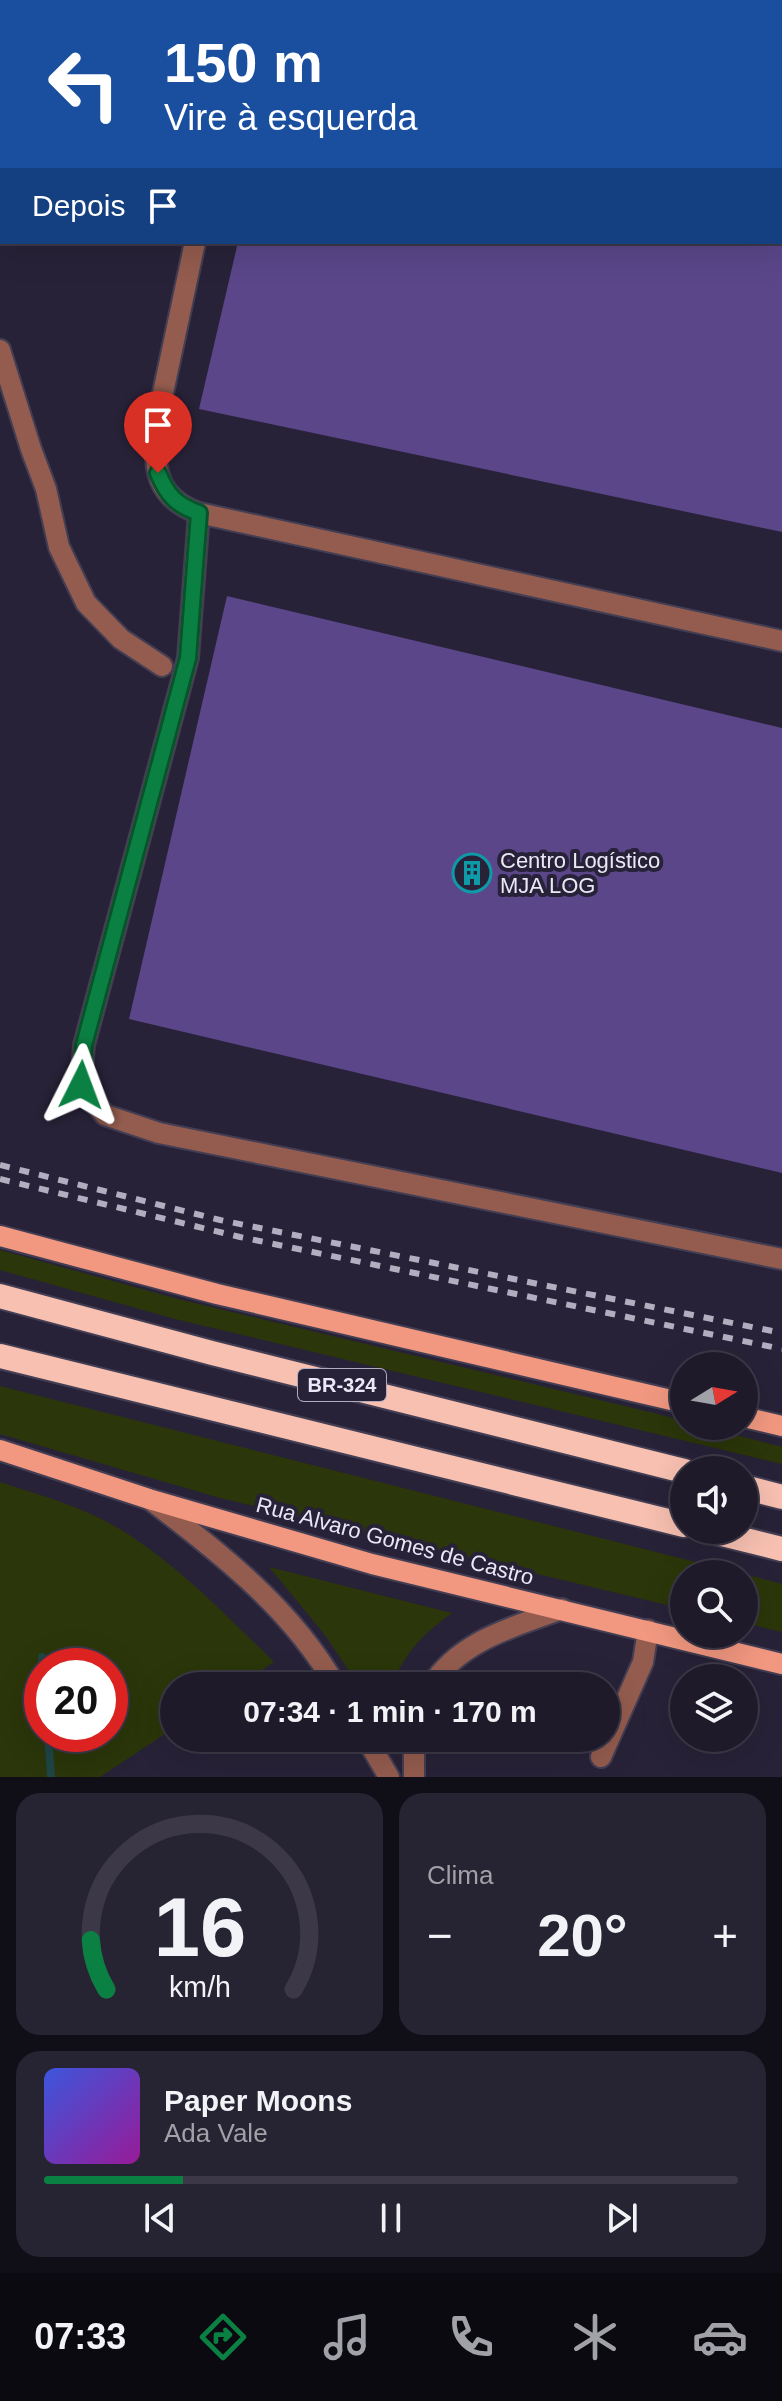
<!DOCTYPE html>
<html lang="pt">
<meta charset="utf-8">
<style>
body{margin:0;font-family:Helvetica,sans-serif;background:#262332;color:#f1f3f6;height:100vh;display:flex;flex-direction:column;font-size:30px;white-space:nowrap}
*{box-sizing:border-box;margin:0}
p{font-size:26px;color:#a1a1a8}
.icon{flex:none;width:44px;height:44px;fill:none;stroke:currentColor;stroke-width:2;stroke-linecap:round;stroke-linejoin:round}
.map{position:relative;height:1777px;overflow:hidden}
.details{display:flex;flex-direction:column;gap:16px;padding:16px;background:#100e17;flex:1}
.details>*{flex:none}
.banner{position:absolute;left:0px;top:0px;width:782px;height:244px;box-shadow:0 8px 32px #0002,0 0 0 2px #3c3847;background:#1a4fa0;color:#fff;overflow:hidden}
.needle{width:52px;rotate:79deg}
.buttons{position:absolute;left:670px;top:1352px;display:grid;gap:16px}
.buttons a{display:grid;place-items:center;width:88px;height:88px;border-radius:50%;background:#1e1a2a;box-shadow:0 8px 32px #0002,0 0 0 2px #3c3847;font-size:40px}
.speed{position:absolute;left:24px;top:1648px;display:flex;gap:16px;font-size:40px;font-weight:700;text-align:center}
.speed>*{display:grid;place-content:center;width:104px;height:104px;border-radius:50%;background:#1e1a2a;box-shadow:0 8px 32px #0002,0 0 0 2px #3c3847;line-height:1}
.speed .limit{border:12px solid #d22;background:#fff;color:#111}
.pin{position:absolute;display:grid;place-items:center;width:68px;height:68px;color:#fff;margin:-82px -34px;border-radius:50% 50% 50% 0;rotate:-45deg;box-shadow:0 0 8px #0007}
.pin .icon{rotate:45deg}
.me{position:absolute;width:88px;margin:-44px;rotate:3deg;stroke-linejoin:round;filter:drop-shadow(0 0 6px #0008)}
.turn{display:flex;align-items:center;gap:28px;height:168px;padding:0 32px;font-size:36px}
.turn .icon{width:104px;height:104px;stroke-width:2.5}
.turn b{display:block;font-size:56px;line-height:68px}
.then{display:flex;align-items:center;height:76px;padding:0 32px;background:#0003;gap:16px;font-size:30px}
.big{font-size:60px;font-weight:700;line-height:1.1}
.details .widget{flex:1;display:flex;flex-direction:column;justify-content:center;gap:12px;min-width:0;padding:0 28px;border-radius:24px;background:#262332}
.details .dial{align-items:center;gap:0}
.dial svg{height:208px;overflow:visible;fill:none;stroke:#3c3847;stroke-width:7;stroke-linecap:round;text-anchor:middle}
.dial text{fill:#f1f3f6;stroke:none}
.song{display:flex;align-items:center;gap:24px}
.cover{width:96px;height:96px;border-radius:12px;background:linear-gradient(135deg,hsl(230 70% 55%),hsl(300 70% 35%))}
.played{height:8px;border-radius:4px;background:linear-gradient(90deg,#0b8043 20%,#3c3847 20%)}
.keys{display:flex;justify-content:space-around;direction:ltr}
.heat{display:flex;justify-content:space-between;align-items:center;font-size:44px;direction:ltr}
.details .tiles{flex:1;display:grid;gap:16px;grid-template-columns:1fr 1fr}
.widget:last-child{grid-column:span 2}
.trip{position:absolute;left:160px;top:1672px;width:460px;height:80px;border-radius:40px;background:#1e1a2a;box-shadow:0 8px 32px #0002,0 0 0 2px #3c3847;font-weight:700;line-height:80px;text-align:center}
.tabs{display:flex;height:128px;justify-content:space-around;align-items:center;background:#0c0a11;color:#a1a1a8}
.tabs .icon{width:56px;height:56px}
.tabs .on{color:#0b8043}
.tabs b{font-size:36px;color:#f1f3f6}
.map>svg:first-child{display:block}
.green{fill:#2b360a;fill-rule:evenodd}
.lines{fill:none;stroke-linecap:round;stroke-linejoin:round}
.stream{stroke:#1f4545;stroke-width:8}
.building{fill:#5a4689}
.minor-casing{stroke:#433e53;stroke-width:24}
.major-casing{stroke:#433e53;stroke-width:24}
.highway-casing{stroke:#433e53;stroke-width:28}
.minor{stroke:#935c4e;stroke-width:20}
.major{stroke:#f29880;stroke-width:20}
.highway{stroke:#f7c0b1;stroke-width:24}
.rail{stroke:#b1aebf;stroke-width:6;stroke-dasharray:10 10;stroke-linecap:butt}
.route-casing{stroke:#07532c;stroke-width:20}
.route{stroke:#0b8043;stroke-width:14}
.labels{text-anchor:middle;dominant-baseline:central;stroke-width:8;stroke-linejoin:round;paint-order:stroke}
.shield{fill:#282238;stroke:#b0acbd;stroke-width:2}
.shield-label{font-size:20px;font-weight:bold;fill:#eae7f6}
.poi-label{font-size:22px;fill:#eae7f6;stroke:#282238;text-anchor:start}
.street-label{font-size:22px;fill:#eae7f6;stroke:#282238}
</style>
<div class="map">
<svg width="782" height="1777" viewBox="0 0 782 1777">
<rect width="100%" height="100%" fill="#282238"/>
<path class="green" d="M 0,1250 L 178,1299 L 658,1414 L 684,1421 L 684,1426 L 701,1426 L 782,1447 L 782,1464 L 175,1319 L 0,1270 Z
M 0,1386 L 743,1574 L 684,1574 L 684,1609 L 220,1498 L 0,1434 Z
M 0,1482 C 42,1496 88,1508 126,1533 C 181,1568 227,1616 274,1662 L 238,1686 L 174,1686 L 174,1728 L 100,1777 L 0,1777 ZM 110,1666 L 110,1734 L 42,1734 L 42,1666 Z
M 269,1567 L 452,1613 C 419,1638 409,1649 390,1686 L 359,1686 L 325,1635 Z
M 744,1574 L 782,1584 L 782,1632 L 744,1623 Z"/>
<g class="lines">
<path class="stream" d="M 42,1657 L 43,1666
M 48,1734 L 51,1777"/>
</g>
<path class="building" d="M 238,242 L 782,242 L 782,532 L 199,409 Z
M 227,596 L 782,728 L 782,1173 L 129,1019 Z"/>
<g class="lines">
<g class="minor-casing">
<path id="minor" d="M 45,2 L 45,0
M 246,2 L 247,0
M 0,218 L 2,214
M 195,242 L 156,426 C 153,468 156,498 199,513 L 782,641
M 0,350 L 31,449 L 46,489 L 59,547 L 86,603 L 121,639 L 162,666
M 199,513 L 188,658 L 84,1045 L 81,1085 L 105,1115 L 159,1133 L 782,1259
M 152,1501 C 222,1555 291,1608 336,1686
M 431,1686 C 460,1640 514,1627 562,1609
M 366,1738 L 389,1777
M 414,1738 L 414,1777
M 601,1757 L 643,1662 L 648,1630"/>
</g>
<g class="major-casing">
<path id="major" d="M 0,1236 L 217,1294 L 684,1403
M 744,1417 L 782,1426
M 0,1450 L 149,1499 L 372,1564 L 782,1664"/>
</g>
<g class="highway-casing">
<path id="highway" d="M 0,1296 L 212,1353 L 684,1471
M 0,1356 L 684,1525
M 744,1487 L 782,1497
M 706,1530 L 782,1549"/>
</g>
<use href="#minor" class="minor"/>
<use href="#major" class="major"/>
<use href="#highway" class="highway"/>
<path class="rail" d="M 0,1165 L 220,1220 L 782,1333
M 0,1179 L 240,1237 L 782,1349"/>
</g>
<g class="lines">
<g class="route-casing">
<path id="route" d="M 81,1085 L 84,1045 L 188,658 L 199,513 C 176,505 167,495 158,473"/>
</g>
<use href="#route" class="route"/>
</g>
<defs>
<g id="building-ring" transform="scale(2)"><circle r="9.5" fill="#282238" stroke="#0f9aa8" stroke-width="1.5"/><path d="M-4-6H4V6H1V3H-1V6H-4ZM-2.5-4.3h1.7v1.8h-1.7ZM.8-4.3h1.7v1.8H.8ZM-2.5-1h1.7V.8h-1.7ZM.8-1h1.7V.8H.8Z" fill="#0f9aa8"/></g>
</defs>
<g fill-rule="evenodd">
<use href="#building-ring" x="472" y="873"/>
</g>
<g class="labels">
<rect class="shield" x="298" y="1369" width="88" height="32" rx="6"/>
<g class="shield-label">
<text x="342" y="1385">BR-324</text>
</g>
<g class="poi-label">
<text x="500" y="860">Centro Logístico<tspan x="500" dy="25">MJA LOG</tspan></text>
</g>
<g class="street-label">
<text transform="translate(395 1541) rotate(15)">Rua Alvaro Gomes de Castro</text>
</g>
</g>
</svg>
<div class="buttons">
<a><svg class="needle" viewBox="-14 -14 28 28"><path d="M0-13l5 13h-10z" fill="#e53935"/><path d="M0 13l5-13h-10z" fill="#a1a1a8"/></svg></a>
<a><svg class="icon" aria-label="sound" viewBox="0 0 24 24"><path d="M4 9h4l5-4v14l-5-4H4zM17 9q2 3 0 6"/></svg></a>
<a><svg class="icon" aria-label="search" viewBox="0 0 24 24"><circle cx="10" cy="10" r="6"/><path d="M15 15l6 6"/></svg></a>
<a><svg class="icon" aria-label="layers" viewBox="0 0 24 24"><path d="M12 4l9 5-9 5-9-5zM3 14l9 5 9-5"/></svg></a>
</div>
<div class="speed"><div class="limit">20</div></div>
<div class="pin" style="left:158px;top:473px;background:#d93025"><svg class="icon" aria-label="arrive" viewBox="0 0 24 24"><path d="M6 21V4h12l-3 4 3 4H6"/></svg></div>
<svg class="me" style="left:81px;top:1085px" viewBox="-20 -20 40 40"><path d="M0-17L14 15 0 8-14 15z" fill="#0b8043" stroke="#fff" stroke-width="4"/></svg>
<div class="trip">07:34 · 1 min · 170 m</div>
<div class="banner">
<div class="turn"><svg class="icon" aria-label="left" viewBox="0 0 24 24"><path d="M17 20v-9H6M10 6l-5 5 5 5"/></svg><div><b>150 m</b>Vire à esquerda</div></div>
<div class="then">Depois<svg class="icon" aria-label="arrive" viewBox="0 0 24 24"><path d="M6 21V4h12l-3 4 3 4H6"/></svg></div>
</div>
</div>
<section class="details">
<div class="tiles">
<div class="widget dial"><svg viewBox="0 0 100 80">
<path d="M14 69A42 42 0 1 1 86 69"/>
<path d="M14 69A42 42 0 0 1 8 50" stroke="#0b8043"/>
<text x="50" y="56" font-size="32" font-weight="700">16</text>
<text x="50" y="72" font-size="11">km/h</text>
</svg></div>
<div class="widget"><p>Clima</p>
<div class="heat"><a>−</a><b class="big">20°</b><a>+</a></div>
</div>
<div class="widget">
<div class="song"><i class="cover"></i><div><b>Paper Moons</b><p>Ada Vale</p></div></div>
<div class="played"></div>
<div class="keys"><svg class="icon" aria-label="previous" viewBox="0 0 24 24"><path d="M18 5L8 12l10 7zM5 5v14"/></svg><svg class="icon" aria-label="pause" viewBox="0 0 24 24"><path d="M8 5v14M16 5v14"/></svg><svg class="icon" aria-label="next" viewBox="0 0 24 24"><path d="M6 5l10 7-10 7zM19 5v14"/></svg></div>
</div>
</div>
</section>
<nav class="tabs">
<b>07:33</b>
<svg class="icon on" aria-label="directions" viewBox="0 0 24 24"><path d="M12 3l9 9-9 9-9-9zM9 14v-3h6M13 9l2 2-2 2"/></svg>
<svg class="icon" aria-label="music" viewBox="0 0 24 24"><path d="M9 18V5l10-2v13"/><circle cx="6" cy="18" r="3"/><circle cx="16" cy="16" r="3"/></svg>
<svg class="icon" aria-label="phone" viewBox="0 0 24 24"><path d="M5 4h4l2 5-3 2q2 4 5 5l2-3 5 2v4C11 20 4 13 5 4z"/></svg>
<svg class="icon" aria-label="climate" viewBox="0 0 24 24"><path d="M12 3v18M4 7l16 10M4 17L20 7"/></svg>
<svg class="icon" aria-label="car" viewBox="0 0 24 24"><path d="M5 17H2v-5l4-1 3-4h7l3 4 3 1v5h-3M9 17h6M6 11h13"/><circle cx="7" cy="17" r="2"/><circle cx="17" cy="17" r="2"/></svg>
</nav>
